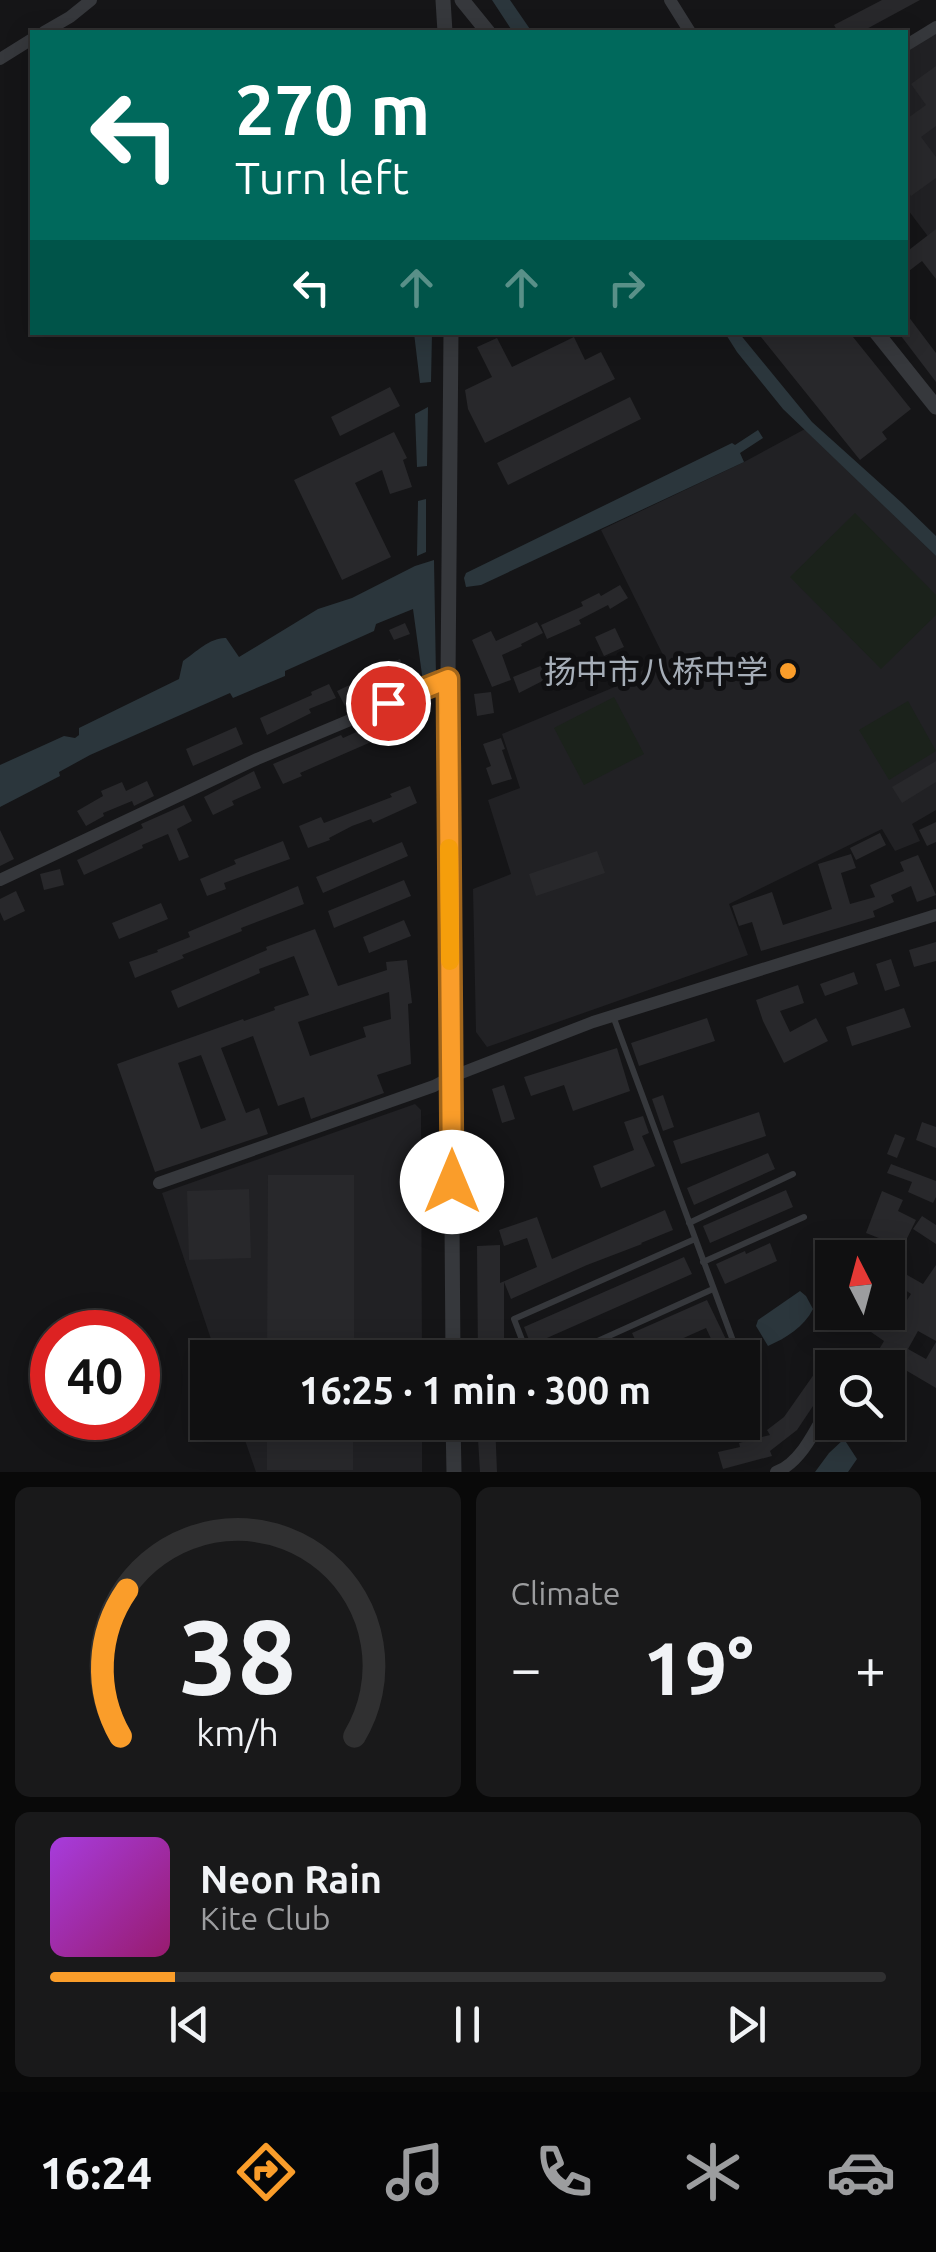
<!DOCTYPE html>
<meta charset="utf-8">
<style>
body{margin:0;font-family:Ubuntu,"Noto Sans SC",sans-serif;background:#19191a;color:#f1f3f6;height:100vh;display:flex;flex-direction:column;font-size:38px;white-space:nowrap}
*{box-sizing:border-box;margin:0}
p{font-size:32px;color:#9c9d9f}
.icon{flex:none;width:55px;height:55px;fill:none;stroke:currentColor;stroke-width:2;stroke-linecap:round;stroke-linejoin:round}
.map{position:relative;height:1472px;overflow:hidden}
.panel{display:flex;flex-direction:column;gap:15px;padding:15px;background:#090909;flex:1}
.panel>*{flex:none}
.top-card{position:absolute;left:30px;top:30px;width:878px;height:305px;border-radius:0px;box-shadow:0 5px 25px #0003,0 0 0 2px #303031;background:#00695c;color:#fff;overflow:hidden}
.needle{width:65px;rotate:354deg}
.fabs{position:absolute;left:815px;top:1240px;display:grid;gap:20px}
.fabs a{display:grid;place-items:center;width:90px;height:90px;border-radius:0px;background:#101011;box-shadow:0 5px 25px #0003,0 0 0 2px #303031;font-size:50px}
.speed{position:absolute;left:30px;top:1310px;display:flex;gap:20px;font-size:50px;font-weight:700;text-align:center}
.speed>*{display:grid;place-content:center;width:130px;height:130px;border-radius:50%;background:#101011;box-shadow:0 5px 25px #0003,0 0 0 2px #303031;line-height:1}
.speed .limit{border:15px solid #d22;background:#fff;color:#111}
.pin{position:absolute;display:grid;place-items:center;width:85px;height:85px;color:#fff;margin:-42px;border:5px solid #fff;border-radius:50%;box-shadow:0 2px 10px #0007}
.me{position:absolute;width:110px;margin:-55px;rotate:0deg;stroke-linejoin:round;filter:drop-shadow(0 0 8px #0008)}
.turn{display:flex;align-items:center;gap:35px;height:210px;padding:0 40px;font-size:45px}
.turn .icon{width:130px;height:130px;stroke-width:2.5}
.turn b{display:block;font-size:70px;line-height:85px}
.lanes{display:flex;align-items:center;height:95px;padding:0 40px;background:#0003;justify-content:center;gap:50px;direction:ltr}
.lanes .off{opacity:.35}
.big{font-size:75px;font-weight:700;line-height:1.1}
.panel .tile{flex:1;display:flex;flex-direction:column;justify-content:center;gap:15px;min-width:0;padding:0 35px;border-radius:15px;background:#19191a}
.panel .dial{align-items:center;gap:0}
.dial svg{height:260px;overflow:visible;fill:none;stroke:#303031;stroke-width:7;stroke-linecap:round;text-anchor:middle}
.dial text{fill:#f1f3f6;stroke:none}
.song{display:flex;align-items:center;gap:30px}
.cover{width:120px;height:120px;border-radius:15px;background:linear-gradient(135deg,hsl(280 70% 55%),hsl(320 70% 35%))}
.played{height:10px;border-radius:5px;background:linear-gradient(90deg,#fa9d2a 15%,#303031 15%)}
.keys{display:flex;justify-content:space-around;direction:ltr}
.heat{display:flex;justify-content:space-between;align-items:center;font-size:55px;direction:ltr}
.panel .tiles{flex:1;display:grid;gap:15px;grid-template-columns:1fr 1fr}
.tile:last-child{grid-column:span 2}
.trip{position:absolute;left:190px;top:1340px;width:570px;height:100px;border-radius:0px;background:#101011;box-shadow:0 5px 25px #0003,0 0 0 2px #303031;font-weight:700;line-height:100px;text-align:center}
.tabs{display:flex;height:160px;justify-content:space-around;align-items:center;background:#060607;color:#9c9d9f}
.tabs .icon{width:70px;height:70px}
.tabs .active{color:#fa9d2a}
.tabs b{font-size:45px;color:#f1f3f6}
.map>svg:first-child{display:block}
.built{fill:#212124}
.green{fill:#1b221b}
.water{fill:#2b363c}
.building{fill:#28282b;fill-rule:evenodd}
.lines{fill:none;stroke-linecap:round;stroke-linejoin:round}
.service{stroke:#36383c;stroke-width:6}
.minor{stroke:#36383c;stroke-width:12}
.tertiary{stroke:#36383c;stroke-width:15}
.route-casing{stroke:#a2661b;stroke-width:25}
.route{stroke:#fa9d2a;stroke-width:18}
.slow{stroke:#f59e0b;stroke-width:18}
.poi-dot{fill:#fa9d2a;stroke:#101012;stroke-width:4}
.labels{text-anchor:middle;dominant-baseline:central;stroke-width:10;stroke-linejoin:round;paint-order:stroke}
.poi-label{font-size:32px;fill:#a6aeb8;stroke:#101012;text-anchor:end}
</style>
<div class="map">
<svg width="936" height="1472" viewBox="0 0 936 1472">
<rect width="100%" height="100%" fill="#151517"/>
<path class="built" d="M 936,31 L 936,247 L 905,206 L 905,50 Z
M 805,429 L 936,556 L 936,810 L 912,824 L 920,841 L 895,851 L 882,829 L 729,904 L 748,955 L 487,1047 L 476,1032 L 473,889 L 511,874 L 488,800 L 520,788 L 502,734 L 617,686 L 664,657 L 601,530 L 744,462 Z
M 415,1104 L 421,1110 L 422,1357 L 217,1357 L 162,1193 Z
M 239,1423 L 422,1423 L 422,1472 L 256,1472 Z"/>
<path class="green" d="M 855,513 L 936,595 L 936,615 L 881,669 L 790,577 Z
M 614,697 L 644,754 L 584,785 L 554,728 Z
M 908,701 L 936,751 L 889,780 L 859,730 Z"/>
<path class="water" d="M 492,0 L 510,0 L 532,32 L 513,32 Z
M 414,333 L 432,333 L 431,382 L 420,383 Z
M 725,333 L 739,333 L 812,422 L 902,503 L 936,536 L 936,556 L 783,409 L 737,352 Z
M 428,407 L 427,466 L 417,467 L 415,414 Z
M 758,430 L 763,438 L 740,453 L 744,462 L 481,585 L 466,587 L 464,578 L 466,573 L 732,443 L 735,445 Z
M 426,499 L 426,552 L 417,556 L 418,501 Z
M 434,560 L 436,677 L 423,682 L 413,609 L 376,624 L 374,631 L 285,671 L 285,676 L 233,698 L 230,693 L 90,755 L 59,772 L 60,776 L 0,807 L 0,765 L 64,736 L 75,738 L 79,735 L 79,728 L 179,679 L 183,661 C 196,652 211,637 226,638 L 239,657 L 318,609 L 352,598 L 415,566 Z
M 800,1291 L 806,1296 L 813,1309 C 804,1327 786,1338 768,1346 L 756,1326 L 758,1320 Z
M 844,1439 L 857,1459 L 848,1472 L 815,1472 L 829,1453 Z"/>
<path class="building" d="M 882,0 L 920,0 L 861,32 L 838,32 L 834,25 Z
M 936,66 L 936,126 L 921,137 L 936,157 L 936,178 L 911,196 L 905,188 L 905,120 L 926,105 L 911,84 Z
M 936,229 L 936,279 L 922,261 L 905,274 L 905,253 Z
M 905,312 L 936,353 L 936,382 L 898,332 L 905,332 Z
M 757,332 L 849,332 L 911,409 L 882,432 L 887,439 L 860,460 Z
M 574,337 L 585,360 L 601,352 L 615,379 L 485,443 L 468,409 L 465,390 L 492,377 L 477,347 L 497,338 L 512,367 Z
M 390,387 L 400,406 L 340,436 L 331,417 Z
M 630,397 L 641,419 L 508,485 L 497,463 Z
M 394,432 L 407,458 L 403,460 L 412,487 L 390,494 L 382,470 L 355,483 L 391,557 L 342,580 L 294,480 Z
M 620,585 L 628,598 L 610,609 L 608,605 L 579,620 L 581,624 L 547,639 L 541,625 L 583,606 L 581,602 L 599,593 L 601,596 Z
M 537,622 L 543,633 L 521,644 L 522,646 L 502,655 L 511,680 L 492,687 L 472,640 L 491,631 L 496,641 Z
M 405,623 L 410,634 L 394,640 L 389,630 Z
M 615,628 L 624,647 L 604,656 L 595,637 Z
M 400,659 L 406,673 L 388,681 L 387,678 L 361,692 L 364,698 L 345,706 L 337,691 L 360,680 L 359,678 L 376,669 Z
M 553,661 L 558,673 L 519,693 L 513,677 Z
M 329,684 L 336,698 L 309,709 L 311,713 L 267,735 L 260,718 L 312,695 L 311,692 Z
M 491,692 L 494,713 L 477,716 L 474,694 Z
M 398,711 L 402,719 L 382,728 L 378,719 Z
M 372,725 L 378,739 L 300,773 L 302,776 L 283,784 L 273,764 L 341,735 L 343,738 Z
M 236,727 L 243,744 L 193,766 L 186,749 Z
M 501,738 L 505,749 L 502,750 L 512,779 L 492,785 L 486,768 L 491,766 L 483,744 Z
M 936,761 L 936,782 L 902,803 L 892,787 Z
M 254,771 L 261,788 L 232,801 L 234,805 L 213,815 L 204,797 Z
M 147,781 L 154,796 L 134,806 L 132,801 L 103,813 L 104,816 L 86,826 L 77,811 L 103,796 L 101,791 L 122,782 L 126,791 Z
M 410,786 L 417,803 L 373,823 L 371,819 L 352,826 L 329,838 L 330,840 L 308,848 L 299,826 L 321,817 L 324,823 L 392,797 L 390,794 Z
M 184,805 L 192,821 L 177,829 L 189,857 L 179,861 L 168,834 L 142,845 L 143,848 L 84,875 L 77,860 L 143,828 L 141,824 Z
M 936,822 L 936,842 L 927,846 L 919,830 Z
M 0,830 L 14,859 L 0,866 Z
M 880,833 L 886,845 L 856,860 L 850,848 Z
M 283,841 L 290,859 L 224,883 L 226,889 L 207,896 L 200,879 L 236,864 L 234,860 Z
M 402,842 L 408,856 L 323,893 L 316,877 Z
M 597,851 L 605,873 L 536,896 L 529,874 Z
M 851,854 L 856,868 L 841,873 L 850,904 L 875,897 L 870,885 L 904,871 L 900,862 L 918,855 L 936,895 L 917,902 L 911,886 L 891,895 L 894,902 L 873,911 L 875,917 L 761,951 L 752,922 L 739,926 L 732,906 L 772,892 L 783,925 L 832,909 L 818,864 Z
M 60,869 L 64,885 L 44,890 L 40,874 Z
M 404,880 L 411,896 L 334,928 L 328,911 Z
M 298,886 L 304,904 L 241,928 L 242,931 L 182,955 L 184,958 L 135,978 L 129,962 L 158,952 L 157,950 L 190,937 L 188,932 Z
M 16,891 L 25,911 L 4,921 L 0,912 L 0,899 Z
M 161,903 L 168,919 L 119,939 L 112,923 Z
M 404,920 L 411,936 L 369,953 L 363,937 Z
M 315,929 L 338,986 L 387,970 L 386,962 L 407,960 L 412,1003 L 408,1004 L 411,1064 L 377,1075 L 384,1093 L 311,1119 L 304,1097 L 278,1106 L 253,1036 L 221,1048 L 246,1113 L 259,1108 L 268,1134 L 155,1172 L 117,1064 L 243,1019 L 244,1021 L 275,1010 L 274,1007 L 309,995 L 294,956 L 259,969 L 260,973 L 178,1008 L 171,991 L 267,950 L 266,947 ZM 389,992 L 391,1019 L 363,1027 L 366,1037 L 310,1056 L 298,1022 ZM 201,1055 L 226,1120 L 201,1129 L 178,1063 Z
M 936,942 L 936,961 L 914,967 L 909,950 Z
M 891,959 L 900,986 L 885,991 L 876,964 Z
M 854,972 L 858,984 L 825,996 L 820,984 Z
M 798,985 L 804,1003 L 780,1011 L 790,1032 L 816,1018 L 828,1041 L 784,1063 L 763,1021 L 756,1000 Z
M 904,1008 L 911,1027 L 852,1046 L 846,1027 Z
M 707,1018 L 715,1041 L 639,1066 L 631,1043 Z
M 617,1048 L 630,1091 L 573,1111 L 564,1085 L 531,1096 L 524,1077 Z
M 504,1085 L 515,1119 L 502,1123 L 492,1089 Z
M 663,1095 L 674,1127 L 663,1131 L 652,1099 Z
M 759,1112 L 766,1136 L 681,1164 L 673,1141 Z
M 643,1116 L 649,1133 L 642,1136 L 655,1166 L 601,1188 L 593,1166 L 634,1150 L 624,1122 Z
M 922,1122 L 936,1127 L 936,1148 L 916,1140 Z
M 895,1134 L 905,1138 L 897,1158 L 887,1154 Z
M 768,1153 L 775,1169 L 694,1205 L 687,1188 Z
M 891,1164 L 936,1181 L 936,1197 L 933,1203 L 908,1192 L 912,1182 L 887,1173 Z
M 268,1175 L 354,1175 L 354,1358 L 267,1358 Z
M 249,1189 L 251,1258 L 189,1260 L 187,1191 Z
M 786,1190 L 793,1207 L 710,1243 L 703,1226 Z
M 882,1191 L 903,1200 L 898,1211 L 916,1220 L 893,1267 L 923,1284 L 936,1265 L 936,1341 L 918,1331 L 908,1349 L 926,1359 L 936,1342 L 936,1388 L 902,1368 L 888,1392 L 888,1368 L 868,1368 L 884,1341 L 871,1332 L 885,1312 L 895,1318 L 911,1294 L 888,1278 L 888,1258 L 881,1258 L 889,1242 L 866,1233 Z
M 665,1210 L 673,1230 L 641,1243 L 642,1244 L 587,1265 L 511,1299 L 504,1282 L 504,1358 L 478,1358 L 477,1246 L 500,1245 L 500,1283 L 537,1267 L 527,1238 L 504,1246 L 499,1230 L 537,1217 L 552,1259 Z
M 922,1216 L 936,1225 L 936,1244 L 913,1229 Z
M 770,1243 L 777,1261 L 725,1284 L 716,1264 L 745,1251 L 746,1254 Z
M 684,1257 L 692,1274 L 531,1345 L 524,1327 Z
M 832,1278 L 832,1313 L 830,1320 L 818,1315 Z
M 707,1300 L 735,1358 L 720,1358 L 706,1328 L 643,1356 L 632,1333 Z
M 831,1350 L 844,1358 L 838,1368 L 832,1368 L 831,1379 L 797,1430 L 770,1451 L 772,1456 L 723,1469 L 718,1452 L 740,1447 L 739,1443 L 770,1435 L 767,1430 L 784,1417 Z
M 267,1422 L 353,1422 L 353,1470 L 267,1470 Z
M 477,1422 L 495,1422 L 497,1472 L 480,1472 Z"/>
<g class="lines">
<path class="service" d="M 613,1016 L 732,1338
M 689,1223 L 793,1174
M 703,1262 L 804,1217
M 529,1358 L 514,1319 L 695,1239
M 560,1358 L 713,1289"/>
<path class="minor" d="M 670,0 L 690,32
M 44,32 L 70,17 L 91,0
M 905,46 L 936,27
M 0,59 L 32,39
M 0,880 L 257,759 L 448,679
M 159,1183 L 434,1086 L 451,1077 L 593,1022 L 936,915
M 852,1368 L 852,1367
M 776,1472 C 803,1462 818,1424 832,1400"/>
<path class="tertiary" d="M 443,0 L 445,32
M 462,0 L 488,32
M 451,332 L 448,679 L 453,1358
M 876,332 L 936,407
M 453,1422 L 454,1472"/>
</g>
<g class="lines">
<g class="route-casing">
<path id="route" d="M 388,703 L 448,679 L 452,1182"/>
</g>
<use href="#route" class="route"/>
<path class="slow" d="M 449,848 L 450,961"/>
</g>
<circle class="poi-dot" cx="788" cy="671" r="10"/>
<g class="labels">
<g class="poi-label">
<text x="768" y="671">扬中市八桥中学</text>
</g>
</g>
</svg>
<div class="fabs">
<a><svg class="needle" viewBox="-14 -14 28 28"><path d="M0-13l5 13h-10z" fill="#e53935"/><path d="M0 13l5-13h-10z" fill="#9c9d9f"/></svg></a>
<a><svg class="icon" aria-label="search" viewBox="0 0 24 24"><circle cx="10" cy="10" r="6"/><path d="M15 15l6 6"/></svg></a>
</div>
<div class="speed"><div class="limit">40</div></div>
<div class="pin" style="left:388px;top:703px;background:#d93025"><svg class="icon" aria-label="arrive" viewBox="0 0 24 24"><path d="M6 21V4h12l-3 4 3 4H6"/></svg></div>
<svg class="me" style="left:452px;top:1182px" viewBox="-20 -20 40 40"><circle r="19" fill="#fff"/><path d="M0-13L10 11 0 6-10 11z" fill="#fa9d2a"/></svg>
<div class="trip">16:25 · 1 min · 300 m</div>
<div class="top-card">
<div class="turn"><svg class="icon" aria-label="left" viewBox="0 0 24 24"><path d="M17 20v-9H6M10 6l-5 5 5 5"/></svg><div><b>270 m</b>Turn left</div></div>
<div class="lanes"><svg class="icon" aria-label="left" viewBox="0 0 24 24"><path d="M17 20v-9H6M10 6l-5 5 5 5"/></svg><svg class="icon off" aria-label="ahead" viewBox="0 0 24 24"><path d="M12 20V5M6 11l6-6 6 6"/></svg><svg class="icon off" aria-label="ahead" viewBox="0 0 24 24"><path d="M12 20V5M6 11l6-6 6 6"/></svg><svg class="icon off" aria-label="right" viewBox="0 0 24 24"><path d="M7 20v-9h11M14 6l5 5-5 5"/></svg></div>
</div>
</div>
<section class="panel">
<div class="tiles">
<div class="tile dial"><svg viewBox="0 0 100 80">
<path d="M14 69A42 42 0 1 1 86 69"/>
<path d="M14 69A42 42 0 0 1 16 24" stroke="#fa9d2a"/>
<text x="50" y="56" font-size="32" font-weight="700">38</text>
<text x="50" y="72" font-size="11">km/h</text>
</svg></div>
<div class="tile"><p>Climate</p>
<div class="heat"><a>−</a><b class="big">19°</b><a>+</a></div>
</div>
<div class="tile">
<div class="song"><i class="cover"></i><div><b>Neon Rain</b><p>Kite Club</p></div></div>
<div class="played"></div>
<div class="keys"><svg class="icon" aria-label="previous" viewBox="0 0 24 24"><path d="M18 5L8 12l10 7zM5 5v14"/></svg><svg class="icon" aria-label="pause" viewBox="0 0 24 24"><path d="M8 5v14M16 5v14"/></svg><svg class="icon" aria-label="next" viewBox="0 0 24 24"><path d="M6 5l10 7-10 7zM19 5v14"/></svg></div>
</div>
</div>
</section>
<nav class="tabs">
<b>16:24</b>
<svg class="icon active" aria-label="directions" viewBox="0 0 24 24"><path d="M12 3l9 9-9 9-9-9zM9 14v-3h6M13 9l2 2-2 2"/></svg>
<svg class="icon" aria-label="music" viewBox="0 0 24 24"><path d="M9 18V5l10-2v13"/><circle cx="6" cy="18" r="3"/><circle cx="16" cy="16" r="3"/></svg>
<svg class="icon" aria-label="phone" viewBox="0 0 24 24"><path d="M5 4h4l2 5-3 2q2 4 5 5l2-3 5 2v4C11 20 4 13 5 4z"/></svg>
<svg class="icon" aria-label="climate" viewBox="0 0 24 24"><path d="M12 3v18M4 7l16 10M4 17L20 7"/></svg>
<svg class="icon" aria-label="car" viewBox="0 0 24 24"><path d="M5 17H2v-5l4-1 3-4h7l3 4 3 1v5h-3M9 17h6M6 11h13"/><circle cx="7" cy="17" r="2"/><circle cx="17" cy="17" r="2"/></svg>
</nav>
